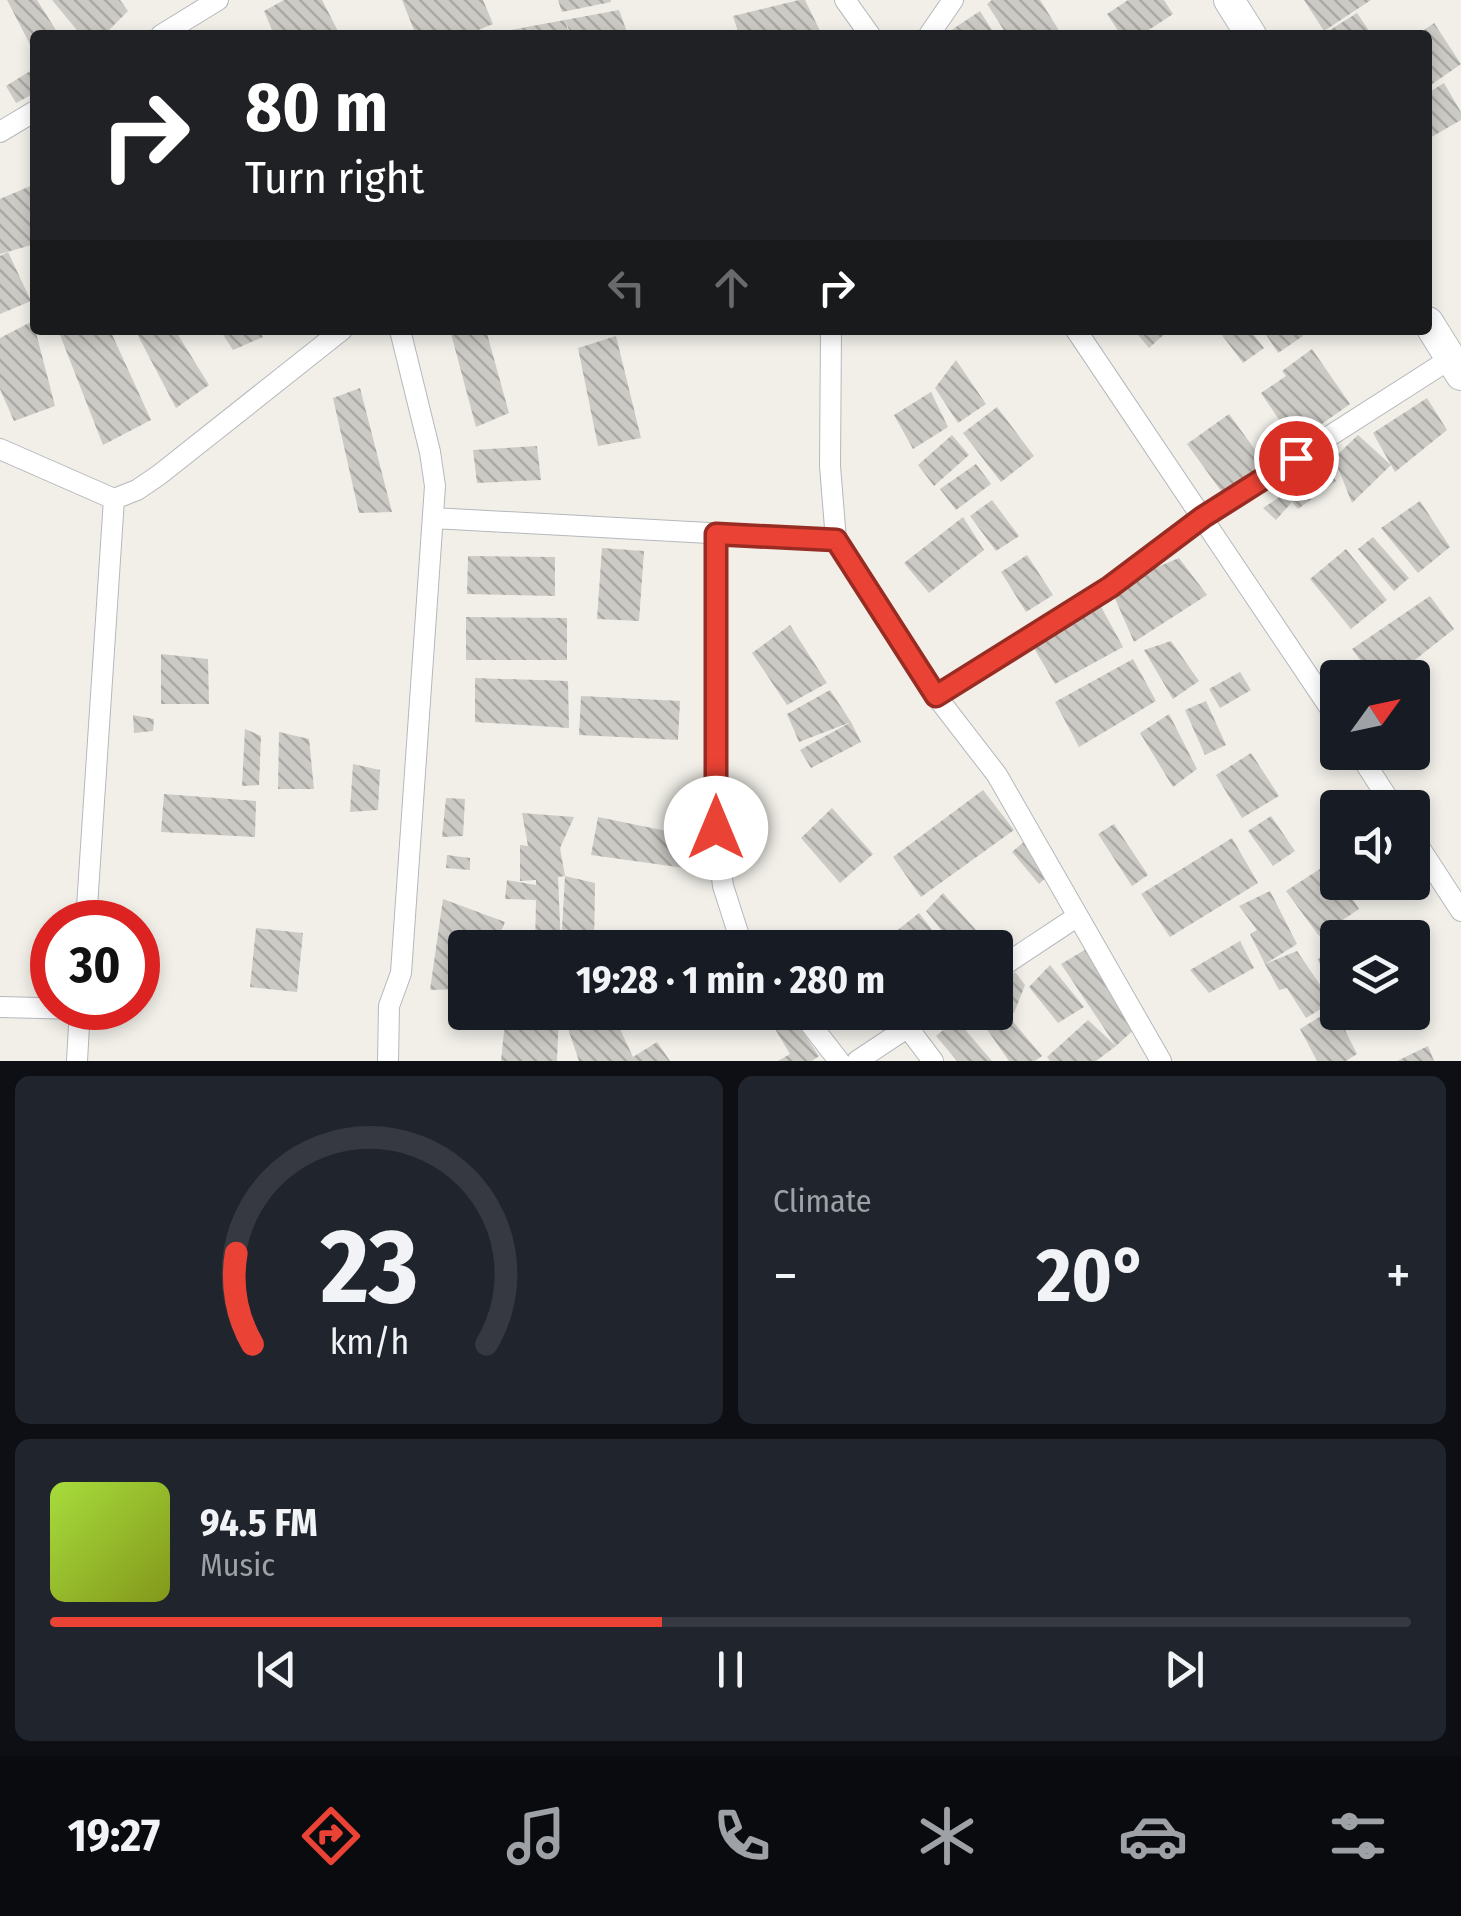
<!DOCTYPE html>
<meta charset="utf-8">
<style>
body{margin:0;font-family:"Fira Sans Condensed",sans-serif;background:#20242c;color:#f1f3f6;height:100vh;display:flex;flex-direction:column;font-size:38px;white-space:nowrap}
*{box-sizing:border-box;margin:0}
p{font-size:32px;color:#9ea1a6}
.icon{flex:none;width:55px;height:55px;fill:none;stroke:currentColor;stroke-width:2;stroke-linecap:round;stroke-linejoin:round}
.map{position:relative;height:1061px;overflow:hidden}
.sheet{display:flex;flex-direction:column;gap:15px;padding:15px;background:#0d0f14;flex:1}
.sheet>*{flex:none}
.guide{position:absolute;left:30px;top:30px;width:1402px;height:305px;border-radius:10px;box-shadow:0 5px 15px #0003;background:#202124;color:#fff;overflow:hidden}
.needle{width:65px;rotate:57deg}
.controls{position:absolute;left:1320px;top:660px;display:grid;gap:20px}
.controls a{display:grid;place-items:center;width:110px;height:110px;border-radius:10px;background:#171b24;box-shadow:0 5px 15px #0003;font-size:50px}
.speed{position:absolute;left:30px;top:900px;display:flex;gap:20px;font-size:50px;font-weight:700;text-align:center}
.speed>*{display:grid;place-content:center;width:130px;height:130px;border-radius:50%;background:#171b24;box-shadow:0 5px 15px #0003;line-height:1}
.speed .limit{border:15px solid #d22;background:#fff;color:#111}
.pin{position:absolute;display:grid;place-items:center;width:85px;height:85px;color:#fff;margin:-42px;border:5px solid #fff;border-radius:50%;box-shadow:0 2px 10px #0007}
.me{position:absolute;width:110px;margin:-55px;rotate:0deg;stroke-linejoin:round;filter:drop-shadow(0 0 8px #0008)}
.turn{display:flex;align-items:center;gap:35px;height:210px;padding:0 50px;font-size:45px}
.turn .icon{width:130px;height:130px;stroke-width:2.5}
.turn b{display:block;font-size:70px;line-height:85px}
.lanes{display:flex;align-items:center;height:95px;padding:0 50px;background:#0003;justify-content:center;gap:50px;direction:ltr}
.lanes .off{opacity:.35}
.big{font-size:75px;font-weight:700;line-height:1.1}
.sheet .widget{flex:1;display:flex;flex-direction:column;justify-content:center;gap:15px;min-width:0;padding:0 35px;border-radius:15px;background:#20242c}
.sheet .dial{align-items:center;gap:0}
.dial svg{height:260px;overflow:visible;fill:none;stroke:#363941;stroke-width:7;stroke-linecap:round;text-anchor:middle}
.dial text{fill:#f1f3f6;stroke:none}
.song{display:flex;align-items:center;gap:30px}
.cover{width:120px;height:120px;border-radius:15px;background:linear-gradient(135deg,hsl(80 70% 55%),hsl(70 70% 35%))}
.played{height:10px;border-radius:5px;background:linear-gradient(90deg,#ea4335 45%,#363941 45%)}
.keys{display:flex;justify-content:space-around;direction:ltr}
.heat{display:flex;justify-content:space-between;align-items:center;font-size:55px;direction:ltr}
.sheet .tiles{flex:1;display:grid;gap:15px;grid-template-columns:1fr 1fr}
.widget:last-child{grid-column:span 2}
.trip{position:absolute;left:448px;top:930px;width:565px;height:100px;border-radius:10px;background:#171b24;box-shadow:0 5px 15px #0003;font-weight:700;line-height:100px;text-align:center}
.dock{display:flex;height:160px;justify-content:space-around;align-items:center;background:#090b0e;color:#9ea1a6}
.dock .icon{width:70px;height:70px}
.dock .active{color:#ea4335}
.dock b{font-size:45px;color:#f1f3f6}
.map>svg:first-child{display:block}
.building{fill:url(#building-back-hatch)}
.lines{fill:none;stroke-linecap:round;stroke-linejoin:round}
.street-casing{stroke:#b5b8bc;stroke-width:22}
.secondary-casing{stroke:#b6babf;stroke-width:32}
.street{stroke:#fff;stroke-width:20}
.secondary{stroke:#fff;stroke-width:30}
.route-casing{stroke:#982c22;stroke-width:25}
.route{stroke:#ea4335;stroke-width:18}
</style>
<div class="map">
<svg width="1461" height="1061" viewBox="0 0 1461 1061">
<defs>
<pattern id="building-back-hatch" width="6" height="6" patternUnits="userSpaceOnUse" patternTransform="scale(2.5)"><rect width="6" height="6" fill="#cccac5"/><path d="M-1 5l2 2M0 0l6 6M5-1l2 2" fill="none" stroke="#a9a8a4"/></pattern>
</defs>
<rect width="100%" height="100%" fill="#f1efe8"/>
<path class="building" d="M 7,0 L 37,0 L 59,35 L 35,35 L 35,54 Z
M 52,0 L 120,0 L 128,11 L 104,35 L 81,35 Z
M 284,0 L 322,0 L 340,35 L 274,35 L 264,11 Z
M 402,0 L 483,0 L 493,24 L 466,35 L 405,35 L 414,30 Z
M 558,0 L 611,0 L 611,2 L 562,12 Z
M 799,0 L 805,0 L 822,35 L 739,35 L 733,16 Z
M 992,0 L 1040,0 L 1060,32 L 1056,35 L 1007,35 L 987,4 Z
M 1128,0 L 1164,0 L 1173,14 L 1141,35 L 1121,35 L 1107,14 Z
M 1304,0 L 1371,0 L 1324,31 Z
M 619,10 L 628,35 L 571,35 L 565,20 L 569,35 L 506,35 L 505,31 Z
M 980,11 L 995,35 L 944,35 Z
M 1357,13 L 1372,35 L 1322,35 Z
M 1434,23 L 1461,64 L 1428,87 L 1428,35 L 1417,35 Z
M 35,68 L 35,93 L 16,103 L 6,86 Z
M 1444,83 L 1461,112 L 1461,120 L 1428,139 L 1428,93 Z
M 35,184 L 35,244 L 0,254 L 0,199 Z
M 8,252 L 31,301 L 0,314 L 0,256 Z
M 33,321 L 55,406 L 14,421 L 0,389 L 0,338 Z
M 70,330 L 110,330 L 151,420 L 103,445 L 60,335 Z
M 135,330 L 175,330 L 209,385 L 176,408 Z
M 220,330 L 259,330 L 263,337 L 233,350 Z
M 450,330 L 486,330 L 509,413 L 476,427 Z
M 1134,330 L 1169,330 L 1149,348 Z
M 1228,330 L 1250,330 L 1264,348 L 1243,363 L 1222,335 Z
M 1263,330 L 1299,330 L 1303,336 L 1278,353 Z
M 616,336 L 641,438 L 598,446 L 578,348 Z
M 1312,349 L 1350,404 L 1295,443 L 1261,393 L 1286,376 L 1282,371 Z
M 956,360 L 986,404 L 958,423 L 935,388 Z
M 360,388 L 392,512 L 359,513 L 333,398 Z
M 931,392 L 948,427 L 913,449 L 894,415 Z
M 1427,398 L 1447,430 L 1395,472 L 1391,465 L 1352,503 L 1334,458 L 1358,435 L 1391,465 L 1373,433 Z
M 997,407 L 1034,456 L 1001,482 L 963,433 Z
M 1229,414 L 1266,465 L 1224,495 L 1187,444 Z
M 952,435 L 969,455 L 934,486 L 918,465 Z
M 537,446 L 541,480 L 477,483 L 473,450 Z
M 976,464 L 991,484 L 956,510 L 940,489 Z
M 1326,467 L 1336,481 L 1298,509 L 1292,502 L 1276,520 L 1263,508 L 1284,494 L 1292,502 L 1288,495 Z
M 992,500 L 1019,536 L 996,551 L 970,516 Z
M 1420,501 L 1450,547 L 1418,573 L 1381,528 Z
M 963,517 L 984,550 L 929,593 L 904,563 Z
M 1373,537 L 1409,578 L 1394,591 L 1358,549 Z
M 602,548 L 644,551 L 639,621 L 597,619 Z
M 1346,549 L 1387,600 L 1351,629 L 1310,579 Z
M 1027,555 L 1053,595 L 1026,612 L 1001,572 Z
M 468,556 L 555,557 L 555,596 L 467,594 Z
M 1179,558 L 1207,595 L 1134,642 L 1110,587 Z
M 1430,596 L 1454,629 L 1392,678 L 1374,678 L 1352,649 Z
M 1100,605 L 1123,647 L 1055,684 L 1034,648 Z
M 466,617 L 567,618 L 567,660 L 466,660 Z
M 790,625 L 827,683 L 787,705 L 752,653 Z
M 1171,641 L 1199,681 L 1173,699 L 1144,650 Z
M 161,654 L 208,659 L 209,704 L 161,704 Z
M 1133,659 L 1156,701 L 1079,747 L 1055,702 Z
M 1240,672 L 1251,690 L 1220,708 L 1209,689 Z
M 475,678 L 568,681 L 569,728 L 475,722 Z
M 830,690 L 851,722 L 799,742 L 787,714 Z
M 581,696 L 680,701 L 678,740 L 579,735 Z
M 1206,701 L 1226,745 L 1205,755 L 1185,710 Z
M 1169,714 L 1197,769 L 1173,787 L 1140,733 Z
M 133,715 L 154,719 L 153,731 L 134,733 Z
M 851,722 L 861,742 L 811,768 L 800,750 Z
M 245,729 L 261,736 L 259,785 L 242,786 Z
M 279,732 L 309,739 L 314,789 L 278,789 Z
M 1251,753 L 1279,796 L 1242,818 L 1216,775 Z
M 353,764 L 380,770 L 378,810 L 350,812 Z
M 983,790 L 1014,830 L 921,897 L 893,857 Z
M 164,794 L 256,801 L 255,837 L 161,832 Z
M 446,798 L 465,799 L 463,836 L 442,837 Z
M 832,808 L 873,854 L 840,883 L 801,838 Z
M 522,813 L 574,817 L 560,848 L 565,876 L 558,877 L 561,948 L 535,948 L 536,900 L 505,899 L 507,880 L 536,885 L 536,880 L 520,881 L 520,845 L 528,846 Z
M 1271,816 L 1295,851 L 1273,866 L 1248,831 Z
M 598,817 L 701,838 L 692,869 L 591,855 Z
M 1114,824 L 1148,875 L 1132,886 L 1098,834 Z
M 1232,838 L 1258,883 L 1170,937 L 1141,894 Z
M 1026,840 L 1052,872 L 1039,884 L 1012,852 Z
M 447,855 L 470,858 L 470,870 L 446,868 Z
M 1329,863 L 1338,882 L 1341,882 L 1359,909 L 1319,936 L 1286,891 Z
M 565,876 L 595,883 L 594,948 L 561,948 Z
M 1270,891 L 1297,944 L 1265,964 L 1297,951 L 1332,1002 L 1306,1018 L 1287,988 L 1279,990 L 1265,964 L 1250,934 L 1257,930 L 1239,906 Z
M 943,893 L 984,939 L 973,948 L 956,948 L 926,911 Z
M 443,899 L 505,922 L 494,948 L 465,948 L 465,989 L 430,990 Z
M 919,913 L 946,948 L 905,948 L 894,933 Z
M 256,928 L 303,933 L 297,992 L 250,987 Z
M 1240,941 L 1254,968 L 1209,993 L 1190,970 Z
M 1088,948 L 1140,1024 L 1116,1046 L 1061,964 Z
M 1338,948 L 1338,1005 L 1334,1008 L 1357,1054 L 1346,1061 L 1317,1061 L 1300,1029 L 1334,1008 L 1318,959 Z
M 1050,965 L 1084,1007 L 1058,1023 L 1029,987 Z
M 1015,972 L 1025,985 L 1014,1013 L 995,989 Z
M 995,1000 L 1042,1056 L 1035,1061 L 1009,1061 L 975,1012 L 995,1012 Z
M 506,1012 L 559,1012 L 557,1061 L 501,1061 Z
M 612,1012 L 633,1057 L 657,1042 L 670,1061 L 579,1061 L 563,1014 Z
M 765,1012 L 789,1012 L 819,1056 L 812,1061 L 778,1061 L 790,1054 Z
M 956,1019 L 992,1061 L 957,1061 L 936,1036 Z
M 1088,1020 L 1116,1046 L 1096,1061 L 1050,1061 L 1047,1057 Z
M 1428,1046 L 1434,1061 L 1397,1061 Z"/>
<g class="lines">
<g class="street-casing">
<path id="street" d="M 845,0 L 870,35
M 161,35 L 218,0
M 929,35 L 953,0
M 0,132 L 35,111
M 1076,330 L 1338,720
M 0,449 L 114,499
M 433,518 L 836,540 L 830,466 L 831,330
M 717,534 L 716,828 L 723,886 L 741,942 L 745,948
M 836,540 L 936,696 L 997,775 L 1161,1061
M 936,696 L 1110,587 L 1203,517 L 1450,359
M 1358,752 L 1394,808
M 1412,836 L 1461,911
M 86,922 L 114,499 L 137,490 L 159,475 L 342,330
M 995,971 L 1078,916
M 0,1007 L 80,1009
M 801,1012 L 839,1061
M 908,1028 L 933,1061
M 77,1061 L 80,1008
M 388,1061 L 389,1006 L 401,973 L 435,486 L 430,452 L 400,330
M 857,1061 L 931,1012"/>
</g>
<g class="secondary-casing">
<path id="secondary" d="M 1229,0 L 1251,35
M 1428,322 L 1461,375"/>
</g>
<use href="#street" class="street"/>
<use href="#secondary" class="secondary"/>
</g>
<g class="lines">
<g class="route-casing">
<path id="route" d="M 716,828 L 716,534 L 836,540 L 936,696 L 1110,587 L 1203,517 L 1296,458"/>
</g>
<use href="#route" class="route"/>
</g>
</svg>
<div class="controls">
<a><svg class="needle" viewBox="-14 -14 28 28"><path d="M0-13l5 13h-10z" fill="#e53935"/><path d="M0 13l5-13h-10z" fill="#9ea1a6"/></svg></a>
<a><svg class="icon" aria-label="sound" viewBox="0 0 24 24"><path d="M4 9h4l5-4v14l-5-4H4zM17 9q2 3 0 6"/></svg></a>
<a><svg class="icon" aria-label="layers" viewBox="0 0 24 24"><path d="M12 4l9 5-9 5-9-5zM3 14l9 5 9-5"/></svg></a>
</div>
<div class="speed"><div class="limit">30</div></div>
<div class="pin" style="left:1296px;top:458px;background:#d93025"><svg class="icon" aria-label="arrive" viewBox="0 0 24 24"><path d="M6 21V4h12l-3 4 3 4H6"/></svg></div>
<svg class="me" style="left:716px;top:828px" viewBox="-20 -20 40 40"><circle r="19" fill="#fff"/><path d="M0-13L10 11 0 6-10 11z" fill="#ea4335"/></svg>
<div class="trip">19:28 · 1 min · 280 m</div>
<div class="guide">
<div class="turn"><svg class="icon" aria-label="right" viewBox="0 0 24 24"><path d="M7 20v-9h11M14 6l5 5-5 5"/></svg><div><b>80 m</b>Turn right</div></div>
<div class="lanes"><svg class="icon off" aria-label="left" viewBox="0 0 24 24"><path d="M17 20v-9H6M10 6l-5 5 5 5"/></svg><svg class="icon off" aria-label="ahead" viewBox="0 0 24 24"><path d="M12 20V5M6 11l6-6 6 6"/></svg><svg class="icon" aria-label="right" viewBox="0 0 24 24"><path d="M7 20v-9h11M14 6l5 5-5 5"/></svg></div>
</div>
</div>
<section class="sheet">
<div class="tiles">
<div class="widget dial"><svg viewBox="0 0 100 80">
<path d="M14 69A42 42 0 1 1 86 69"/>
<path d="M14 69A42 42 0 0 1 9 41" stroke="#ea4335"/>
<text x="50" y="56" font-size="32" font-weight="700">23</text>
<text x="50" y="72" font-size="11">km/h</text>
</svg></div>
<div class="widget"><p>Climate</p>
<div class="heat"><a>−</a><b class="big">20°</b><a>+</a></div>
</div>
<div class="widget">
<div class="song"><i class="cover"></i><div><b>94.5 FM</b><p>Music</p></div></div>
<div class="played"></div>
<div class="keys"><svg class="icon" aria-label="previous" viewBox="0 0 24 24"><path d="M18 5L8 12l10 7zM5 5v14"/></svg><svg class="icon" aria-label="pause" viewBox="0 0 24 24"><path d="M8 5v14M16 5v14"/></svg><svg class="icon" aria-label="next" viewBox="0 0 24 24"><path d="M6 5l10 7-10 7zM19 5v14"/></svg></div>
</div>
</div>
</section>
<nav class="dock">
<b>19:27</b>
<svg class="icon active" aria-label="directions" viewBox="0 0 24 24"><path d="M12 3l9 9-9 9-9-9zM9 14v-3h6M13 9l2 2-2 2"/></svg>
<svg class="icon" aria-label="music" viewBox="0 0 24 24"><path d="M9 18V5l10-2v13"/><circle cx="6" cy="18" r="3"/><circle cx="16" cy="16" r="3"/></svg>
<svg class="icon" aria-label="phone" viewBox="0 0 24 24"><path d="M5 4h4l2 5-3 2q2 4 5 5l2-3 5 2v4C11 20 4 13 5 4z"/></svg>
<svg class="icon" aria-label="climate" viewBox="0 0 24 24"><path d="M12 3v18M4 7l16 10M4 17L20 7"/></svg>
<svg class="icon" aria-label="car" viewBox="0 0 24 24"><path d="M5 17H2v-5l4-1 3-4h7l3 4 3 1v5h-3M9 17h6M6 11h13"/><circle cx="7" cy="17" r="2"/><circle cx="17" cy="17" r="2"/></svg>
<svg class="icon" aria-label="filters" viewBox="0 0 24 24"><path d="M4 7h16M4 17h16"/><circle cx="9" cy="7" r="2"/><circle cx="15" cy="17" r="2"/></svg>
</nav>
